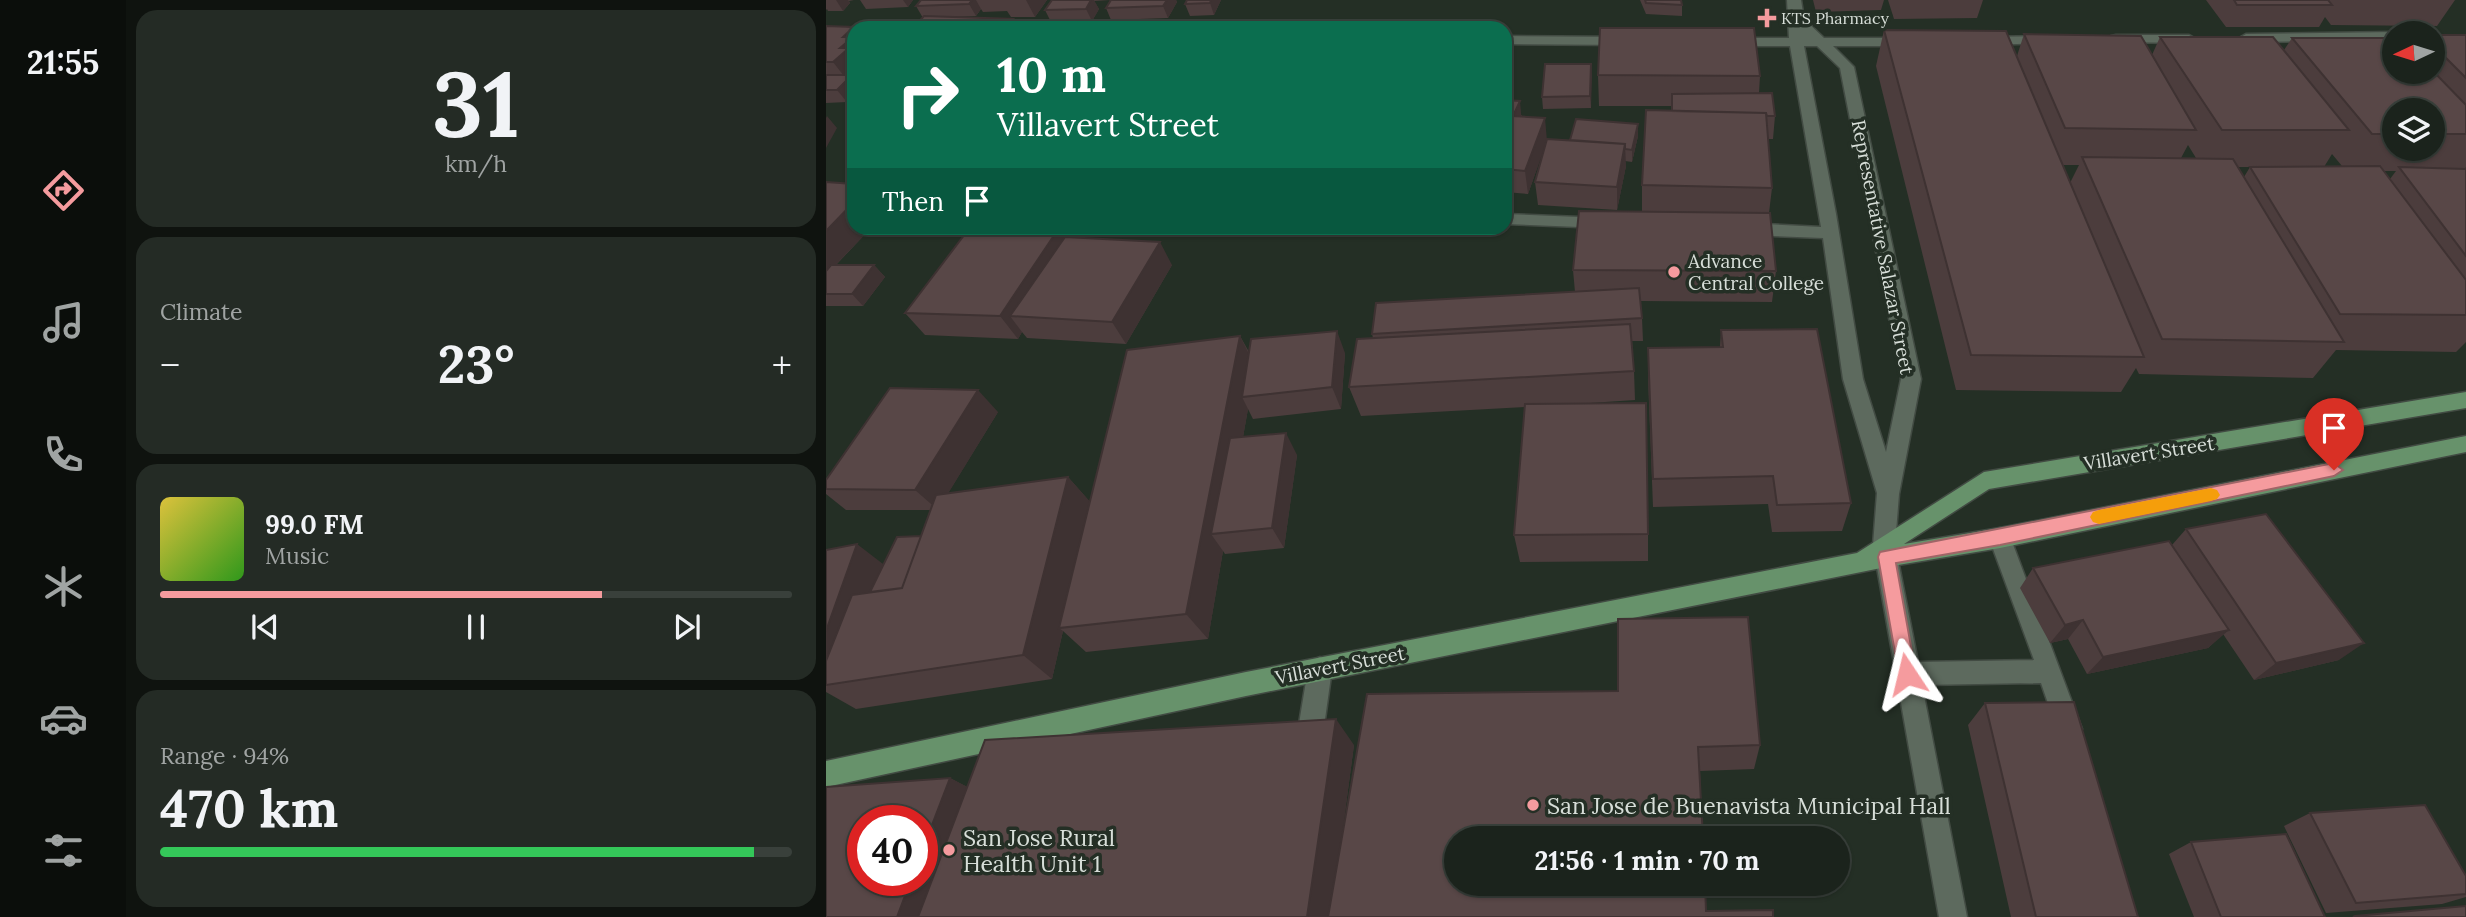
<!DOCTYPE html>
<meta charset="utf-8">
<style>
body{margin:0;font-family:Lora,serif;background:#242b25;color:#f1f3f6;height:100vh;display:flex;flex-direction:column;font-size:26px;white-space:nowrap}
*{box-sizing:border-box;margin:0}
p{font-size:23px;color:#a0a4a3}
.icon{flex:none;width:38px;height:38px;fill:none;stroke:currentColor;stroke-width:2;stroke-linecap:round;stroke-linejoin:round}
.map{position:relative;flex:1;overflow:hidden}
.sheet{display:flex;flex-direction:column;gap:10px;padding:10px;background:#0f130f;width:700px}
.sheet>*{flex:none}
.banner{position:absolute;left:21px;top:21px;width:665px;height:214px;border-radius:21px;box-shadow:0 2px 5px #0004,0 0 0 2px #39403b;background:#0b6e4f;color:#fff;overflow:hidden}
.needle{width:46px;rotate:266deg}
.tools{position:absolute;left:1556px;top:21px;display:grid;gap:14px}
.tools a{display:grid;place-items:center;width:63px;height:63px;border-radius:50%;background:#1b231c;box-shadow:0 2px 5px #0004,0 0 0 2px #39403b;font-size:35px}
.speed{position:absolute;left:21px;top:805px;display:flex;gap:14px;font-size:35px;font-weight:700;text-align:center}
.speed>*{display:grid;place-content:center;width:91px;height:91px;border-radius:50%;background:#1b231c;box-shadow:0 2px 5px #0004,0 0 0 2px #39403b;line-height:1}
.speed .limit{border:10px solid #d22;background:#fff;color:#111}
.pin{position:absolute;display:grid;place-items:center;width:60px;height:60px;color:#fff;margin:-72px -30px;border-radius:50% 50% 50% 0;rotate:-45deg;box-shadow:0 0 7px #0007}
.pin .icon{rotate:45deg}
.me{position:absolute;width:77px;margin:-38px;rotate:350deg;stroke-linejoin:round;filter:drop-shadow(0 0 5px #0008)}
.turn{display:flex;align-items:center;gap:24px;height:147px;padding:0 35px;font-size:32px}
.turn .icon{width:91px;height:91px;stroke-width:2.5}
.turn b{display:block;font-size:49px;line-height:60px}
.then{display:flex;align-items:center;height:66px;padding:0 35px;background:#0003;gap:14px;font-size:26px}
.big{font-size:52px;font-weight:800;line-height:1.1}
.sheet .card{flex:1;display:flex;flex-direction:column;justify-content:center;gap:10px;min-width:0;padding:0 24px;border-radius:21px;background:#242b25}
.sheet .dial{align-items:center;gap:0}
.dial b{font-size:91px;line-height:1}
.song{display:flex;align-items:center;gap:21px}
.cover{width:84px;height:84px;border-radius:10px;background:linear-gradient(135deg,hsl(50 70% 55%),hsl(110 70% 35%))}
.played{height:7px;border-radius:4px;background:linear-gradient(90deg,#f59b9e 70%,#39403b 70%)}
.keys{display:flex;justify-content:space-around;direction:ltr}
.heat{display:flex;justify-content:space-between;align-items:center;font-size:38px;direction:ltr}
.charge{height:10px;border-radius:5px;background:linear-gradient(90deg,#34c759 94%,#39403b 0)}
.trip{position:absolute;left:618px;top:826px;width:406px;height:70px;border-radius:35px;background:#1b231c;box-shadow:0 2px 5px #0004,0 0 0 2px #39403b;font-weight:800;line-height:70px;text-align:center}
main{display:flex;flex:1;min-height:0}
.menu{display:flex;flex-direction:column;width:126px;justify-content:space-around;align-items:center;background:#0b0e0b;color:#a0a4a3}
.menu .icon{width:49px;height:49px}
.menu .on{color:#f59b9e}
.menu b{font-size:32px;color:#f1f3f6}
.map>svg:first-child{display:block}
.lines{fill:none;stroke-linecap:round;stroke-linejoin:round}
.minor-casing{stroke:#424b43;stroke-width:3}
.major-casing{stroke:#424b43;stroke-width:3}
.minor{fill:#5d6a5e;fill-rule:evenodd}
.major{fill:#67926b;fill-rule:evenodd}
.wall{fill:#4c3d3d;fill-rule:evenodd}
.shaded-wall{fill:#3e3232}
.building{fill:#584747;stroke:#3e3232;stroke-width:2}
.route{fill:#f59b9e;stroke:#9f6567;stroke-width:2}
.slow{fill:#f59e0b}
.poi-dot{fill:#f59b9e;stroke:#242f25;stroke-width:2.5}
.labels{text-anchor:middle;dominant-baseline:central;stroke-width:7;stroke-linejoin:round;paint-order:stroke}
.far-poi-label{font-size:16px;fill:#d7ded8;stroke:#242f25;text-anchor:start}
.street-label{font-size:19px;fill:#d7ded8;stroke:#242f25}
.poi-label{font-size:19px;fill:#d7ded8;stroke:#242f25;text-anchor:start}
.near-poi-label{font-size:23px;fill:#d7ded8;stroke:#242f25;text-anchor:start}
</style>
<main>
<nav class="menu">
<b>21:55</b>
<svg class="icon on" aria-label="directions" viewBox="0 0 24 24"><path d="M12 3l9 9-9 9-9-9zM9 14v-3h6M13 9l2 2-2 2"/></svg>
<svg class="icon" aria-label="music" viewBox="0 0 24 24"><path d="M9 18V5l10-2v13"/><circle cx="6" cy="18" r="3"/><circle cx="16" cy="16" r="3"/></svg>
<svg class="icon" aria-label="phone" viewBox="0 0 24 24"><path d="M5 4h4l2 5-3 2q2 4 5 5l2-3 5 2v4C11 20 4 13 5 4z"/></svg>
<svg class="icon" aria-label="climate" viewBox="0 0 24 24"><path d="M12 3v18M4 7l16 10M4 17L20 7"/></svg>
<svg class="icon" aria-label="car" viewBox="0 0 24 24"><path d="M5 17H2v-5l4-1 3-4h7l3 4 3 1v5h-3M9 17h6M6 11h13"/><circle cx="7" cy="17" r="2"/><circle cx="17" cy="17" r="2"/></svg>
<svg class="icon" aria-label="filters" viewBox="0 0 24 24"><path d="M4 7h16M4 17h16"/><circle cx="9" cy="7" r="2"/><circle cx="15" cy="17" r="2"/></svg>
</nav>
<section class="sheet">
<div class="card dial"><b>31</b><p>km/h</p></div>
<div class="card"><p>Climate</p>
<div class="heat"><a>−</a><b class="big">23°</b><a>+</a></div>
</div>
<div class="card">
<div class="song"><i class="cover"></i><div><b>99.0 FM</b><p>Music</p></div></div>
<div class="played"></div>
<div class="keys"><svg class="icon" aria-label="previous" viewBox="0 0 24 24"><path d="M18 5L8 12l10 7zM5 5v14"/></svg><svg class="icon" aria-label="pause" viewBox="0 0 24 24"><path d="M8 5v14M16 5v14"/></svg><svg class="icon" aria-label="next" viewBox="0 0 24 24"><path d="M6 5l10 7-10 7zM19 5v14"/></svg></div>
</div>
<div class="card"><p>Range · 94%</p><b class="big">470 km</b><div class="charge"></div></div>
</section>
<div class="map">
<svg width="1640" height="917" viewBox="0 0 1640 917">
<rect width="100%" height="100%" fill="#242f25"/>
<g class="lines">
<g class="minor-casing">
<path id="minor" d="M 961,0 L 975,0 L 978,19 L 998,38 L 1083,38 L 1090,42 L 1083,46 L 1007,46 L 1028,67 L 1095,379 L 1073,494 L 1069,545 L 1092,662 L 1208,660 L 1163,538 L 1166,531 L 1174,528 L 1182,531 L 1256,729 L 1252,738 L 1243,742 L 1234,738 L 1215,683 L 1096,685 L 1141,917 L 1113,917 L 1047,545 L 1051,493 L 1017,379 L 997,238 L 919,235 L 910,229 L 919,223 L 995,227 L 964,46 L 902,46 L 895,42 L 902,38 L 963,38 ZM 978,46 L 991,46 L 1014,68 L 1075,379 L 1060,452 L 1037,379 L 1010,214 Z
M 1568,32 L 1573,33 L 1568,33 L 1568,40 L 1420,42 L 1413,38 L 1420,34 Z
M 1290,35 L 1363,35 L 1370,39 L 1363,43 L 1285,42 L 1285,36 Z
M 679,36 L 803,37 L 810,41 L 803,45 L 679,44 Z
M 1223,36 L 1230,40 L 1228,43 L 1157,45 L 1150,41 L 1157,37 Z
M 679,214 L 778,218 L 786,223 L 778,228 L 679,224 Z
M 494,657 L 503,661 L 506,669 L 495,748 L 491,757 L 482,761 L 473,757 L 469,748 L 482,669 L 485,661 Z"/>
</g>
<g class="major-casing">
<path id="major" d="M 1640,392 L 1640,408 L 1163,489 L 1078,544 L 1174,528 L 1640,436 L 1640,452 L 1174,548 L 1060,567 L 420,696 L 0,787 L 0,761 L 420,672 L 1031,553 L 1158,472 Z"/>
</g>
<use href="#minor" class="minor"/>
<use href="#major" class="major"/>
</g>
<path class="wall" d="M 0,0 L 28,0 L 23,1 L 24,3 L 17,11 L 2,11 L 1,9 L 0,10 Z
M 34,0 L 87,0 L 82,7 L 40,9 Z
M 95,0 L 221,0 L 209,17 L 185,17 L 181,11 L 157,12 L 155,9 L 150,16 L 97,18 L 90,6 Z
M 226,0 L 350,0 L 351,2 L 342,18 L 285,20 L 280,8 L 284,0 L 268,1 L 273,9 L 266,21 L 225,22 L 219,10 Z
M 395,0 L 388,15 L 364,16 L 359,4 Z
M 814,0 L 855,0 L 856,5 L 856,16 L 820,14 Z
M 987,0 L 1058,0 L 1055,10 L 990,12 Z
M 1062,0 L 1157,0 L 1151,18 L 1068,19 Z
M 1380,0 L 1629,0 L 1611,26 L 1505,25 L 1499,17 L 1493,27 L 1400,27 Z
M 0,26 L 28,27 L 29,28 L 28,28 L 28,94 L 21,102 L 0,103 Z
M 1058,30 L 1191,56 L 1198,34 L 1326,55 L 1334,37 L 1458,50 L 1466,38 L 1606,72 L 1606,35 L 1640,35 L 1640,167 L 1639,169 L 1640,169 L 1640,342 L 1630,352 L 1510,350 L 1487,378 L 1313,374 L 1310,368 L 1295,392 L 1130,390 L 1050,66 ZM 1568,110 L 1606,110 L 1606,149 L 1568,149 ZM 1362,145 L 1370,158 L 1355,158 ZM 1506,154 L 1516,166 L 1424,167 L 1418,177 L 1412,167 L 1498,167 ZM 1237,165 L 1253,165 L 1244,183 ZM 1558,171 L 1570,171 L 1564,179 Z
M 765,64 L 765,108 L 717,109 L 716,97 Z
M 772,75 L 934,76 L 933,93 L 949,116 L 947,139 L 942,139 L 946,188 L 943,213 L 950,271 L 946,302 L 814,301 L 816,318 L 817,341 L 806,341 L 808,371 L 809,400 L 749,404 L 822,534 L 822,561 L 694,562 L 688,535 L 699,407 L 535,416 L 523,387 L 547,338 L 546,334 L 749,292 L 747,270 L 816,212 L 816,185 L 845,111 L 845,106 L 773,106 Z
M 679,100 L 721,139 L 744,140 L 812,136 L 806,162 L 799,161 L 800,166 L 791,210 L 712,205 L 709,182 L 718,148 L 702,194 L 679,192 Z
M 0,182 L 28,228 L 45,228 L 10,265 L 48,265 L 59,277 L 37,306 L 0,306 Z
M 233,228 L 239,237 L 346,265 L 300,344 L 201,338 L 196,332 L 192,339 L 99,335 L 79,313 L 192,235 Z
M 895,330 L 1025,503 L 1016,531 L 946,532 L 942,504 L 827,507 L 822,378 L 822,348 L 894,347 Z
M 414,336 L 423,352 L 519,353 L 515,409 L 427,419 L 422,409 L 417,437 L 471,455 L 458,548 L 399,554 L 397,551 L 382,639 L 260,652 L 237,631 L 226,679 L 30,709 L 0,692 L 0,550 L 57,564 L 55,570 L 95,536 L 104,510 L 20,510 L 0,494 L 0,480 L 172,412 L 122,493 L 242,477 L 264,502 Z
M 1360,529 L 1513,660 L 1428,680 L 1397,634 L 1382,648 L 1261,674 L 1242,639 L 1224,643 L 1194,588 L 1207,568 L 1346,545 Z
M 541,694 L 934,745 L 928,769 L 874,771 L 880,911 L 0,917 L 124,778 L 141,787 L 528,745 L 514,850 Z
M 1159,703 L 1312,917 L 1185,917 L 1142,725 Z
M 1484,813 L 1640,876 L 1640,897 L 1616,904 L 1500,913 L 1458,826 Z
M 1365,842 L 1499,917 L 1368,917 L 1343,854 Z"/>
<path class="shaded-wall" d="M 10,0 L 22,0 L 24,3 L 17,11 Z
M 77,0 L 87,0 L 82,7 Z
M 146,0 L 150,0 L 155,9 L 150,16 L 143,4 Z
M 200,0 L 221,0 L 209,17 Z
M 265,0 L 268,0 L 273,9 L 266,21 L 260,9 Z
M 341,0 L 350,0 L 351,2 L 342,18 L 337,6 Z
M 385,0 L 395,0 L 388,15 L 384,3 Z
M 187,19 L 193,28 L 179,28 Z
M 28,27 L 28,94 L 21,102 L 11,90 L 21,80 L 7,62 L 14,48 L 17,37 Z
M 765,64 L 766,76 L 765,108 L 764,96 Z
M 694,101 L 696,124 L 687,116 Z
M 1,116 L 11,128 L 0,148 L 0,118 Z
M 719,118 L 721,141 L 702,194 L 699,171 Z
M 812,124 L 812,136 L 806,162 L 806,150 Z
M 799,144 L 800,166 L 791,210 L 791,187 Z
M 28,202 L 28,228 L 45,228 L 0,275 L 0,231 Z
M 233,228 L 247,251 L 184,316 L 196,332 L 192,339 L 174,316 Z
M 334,242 L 346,265 L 300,344 L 286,322 Z
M 48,265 L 59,277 L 37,306 L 26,294 Z
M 511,331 L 519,353 L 515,409 L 506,387 Z
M 414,336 L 429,366 L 416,397 L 422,409 L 400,532 L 385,534 L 397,551 L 382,639 L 360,614 Z
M 152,390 L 172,412 L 112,510 L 89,490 Z
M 460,433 L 471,455 L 458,548 L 446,528 Z
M 242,477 L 267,505 L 233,628 L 237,631 L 226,679 L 197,655 Z
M 31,544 L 57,564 L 46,596 L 0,679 L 0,631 Z
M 1257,620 L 1242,639 L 1224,643 L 1239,625 Z
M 1403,630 L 1382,648 L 1261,674 L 1277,657 Z
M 1538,643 L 1513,660 L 1428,680 L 1450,663 Z
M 510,719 L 528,745 L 505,917 L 481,917 Z
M 124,778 L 167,800 L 126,917 L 71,917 L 85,880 L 96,880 L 96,851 Z"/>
<path class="building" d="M 95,0 L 146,0 L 143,4 L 90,6 Z
M 226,0 L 265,0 L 260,9 L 219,10 Z
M 285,0 L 341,0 L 337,6 L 280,8 Z
M 361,0 L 385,0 L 384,3 L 359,4 Z
M 819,0 L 855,0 L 856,5 L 820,3 Z
M 1408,0 L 1502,0 L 1506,5 L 1411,5 Z
M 98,16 L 187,19 L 179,28 L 87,28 Z
M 0,26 L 28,27 L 17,37 L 27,37 L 14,48 L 23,48 L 7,62 L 0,62 Z
M 774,28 L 928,28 L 934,76 L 772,75 Z
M 1058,30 L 1180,31 L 1318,357 L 1145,355 Z
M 1198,34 L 1315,36 L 1370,130 L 1239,128 Z
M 1606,35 L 1640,35 L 1640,78 L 1606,44 Z
M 1334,37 L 1447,37 L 1523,130 L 1396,130 Z
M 1466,38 L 1568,38 L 1568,72 L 1606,72 L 1606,70 L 1640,105 L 1640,134 L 1606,134 L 1606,110 L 1568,110 L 1568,134 L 1546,134 Z
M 719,64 L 765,64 L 764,96 L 716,97 Z
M 0,75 L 26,75 L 11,90 L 0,90 Z
M 946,93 L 949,116 L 941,116 L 940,113 L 846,111 L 846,94 Z
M 679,100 L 694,101 L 687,116 L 719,118 L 699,171 L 679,169 Z
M 820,110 L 940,113 L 946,188 L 816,185 Z
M 750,119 L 812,124 L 806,150 L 799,149 L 799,144 L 744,140 Z
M 721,139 L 799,144 L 791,187 L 709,182 Z
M 1256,157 L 1407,159 L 1518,342 L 1336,339 Z
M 1554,166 L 1640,280 L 1640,315 L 1514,314 L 1424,167 Z
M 1573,167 L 1640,169 L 1640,256 Z
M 0,182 L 28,184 L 28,202 L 0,231 Z
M 753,211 L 944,213 L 950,271 L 747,270 Z
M 198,228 L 233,228 L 174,316 L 79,313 L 139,234 L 192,235 Z
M 239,237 L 334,242 L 286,322 L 184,316 Z
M 5,265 L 48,265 L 26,294 L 0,294 L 0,271 Z
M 813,288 L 816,318 L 546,334 L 550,303 Z
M 804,324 L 808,371 L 523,387 L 531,339 Z
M 991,329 L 1025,503 L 951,505 L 947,476 L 827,479 L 822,348 L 897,347 L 895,330 Z
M 511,331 L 506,387 L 416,397 L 425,339 Z
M 414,336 L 360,614 L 233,628 L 301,350 Z
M 64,388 L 152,390 L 89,490 L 0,489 L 0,480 Z
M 820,403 L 822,534 L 688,535 L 699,404 Z
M 460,433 L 446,528 L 385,534 L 404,438 Z
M 242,477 L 197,655 L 0,685 L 0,661 L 26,595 L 76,588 L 110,495 Z
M 1440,514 L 1538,643 L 1450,663 L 1360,529 Z
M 95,536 L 76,588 L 44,592 L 71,537 Z
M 1343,541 L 1403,630 L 1277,657 L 1257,620 L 1239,625 L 1207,568 Z
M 31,544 L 0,631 L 0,550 Z
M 922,617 L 934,745 L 872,747 L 877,838 L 630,838 L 630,884 L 879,884 L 880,911 L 947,910 L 947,917 L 502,917 L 541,694 L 792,691 L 792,619 Z
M 1248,702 L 1312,917 L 1210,917 L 1159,703 Z
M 510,719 L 481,917 L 92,917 L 159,740 Z
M 124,778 L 96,851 L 96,821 L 37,821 L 37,880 L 85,880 L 71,917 L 0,917 L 0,787 Z
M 1599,805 L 1640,876 L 1640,894 L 1530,903 L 1484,813 Z
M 1460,834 L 1499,917 L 1395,917 L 1365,842 Z
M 1640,906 L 1640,917 L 1527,917 L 1529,916 Z"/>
<path class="route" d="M 1508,463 L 1517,470 L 1508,476 L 1174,545 L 1070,563 L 1090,674 L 1088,681 L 1081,683 L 1074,681 L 1052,557 L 1054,552 Z"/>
<path class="slow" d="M 1385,488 L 1391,490 L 1394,495 L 1391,499 L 1385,501 L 1273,524 L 1267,522 L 1264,517 L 1267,512 L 1273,510 Z"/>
<g class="poi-dot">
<path d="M937.5 7.5h7v7h7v7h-7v7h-7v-7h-7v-7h7z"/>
<circle cx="848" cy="272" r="7"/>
<circle cx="707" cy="805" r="7"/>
<circle cx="123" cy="850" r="7"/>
</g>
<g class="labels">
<g class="far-poi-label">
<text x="955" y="18">KTS Pharmacy</text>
</g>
<g class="street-label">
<text transform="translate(1057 247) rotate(79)">Representative Salazar Street</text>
<text transform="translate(1323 453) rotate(-9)">Villavert Street</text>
<text transform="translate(514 665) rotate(-11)">Villavert Street</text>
</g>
<g class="poi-label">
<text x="862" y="261">Advance<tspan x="862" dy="22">Central College</tspan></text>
</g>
<g class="near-poi-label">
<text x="721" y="805">San Jose de Buenavista Municipal Hall</text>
<text x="137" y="837">San Jose Rural<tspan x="137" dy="26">Health Unit 1</tspan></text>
</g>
</g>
</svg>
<div class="tools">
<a><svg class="needle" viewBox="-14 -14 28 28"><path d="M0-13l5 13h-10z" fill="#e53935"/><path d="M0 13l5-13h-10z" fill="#a0a4a3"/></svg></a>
<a><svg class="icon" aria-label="layers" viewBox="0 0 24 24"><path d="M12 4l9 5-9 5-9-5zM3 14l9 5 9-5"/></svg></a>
</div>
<div class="speed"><div class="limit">40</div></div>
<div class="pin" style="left:1508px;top:470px;background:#d93025"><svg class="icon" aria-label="arrive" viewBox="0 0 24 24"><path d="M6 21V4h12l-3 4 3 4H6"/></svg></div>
<svg class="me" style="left:1081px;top:674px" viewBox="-20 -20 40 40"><path d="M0-17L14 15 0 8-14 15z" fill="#f59b9e" stroke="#fff" stroke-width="4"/></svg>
<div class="trip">21:56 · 1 min · 70 m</div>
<div class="banner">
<div class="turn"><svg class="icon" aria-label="right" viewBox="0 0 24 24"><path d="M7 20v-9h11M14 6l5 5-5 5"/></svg><div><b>10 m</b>Villavert Street</div></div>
<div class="then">Then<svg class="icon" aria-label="arrive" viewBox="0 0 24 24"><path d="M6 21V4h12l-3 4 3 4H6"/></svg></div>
</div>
</div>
</main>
